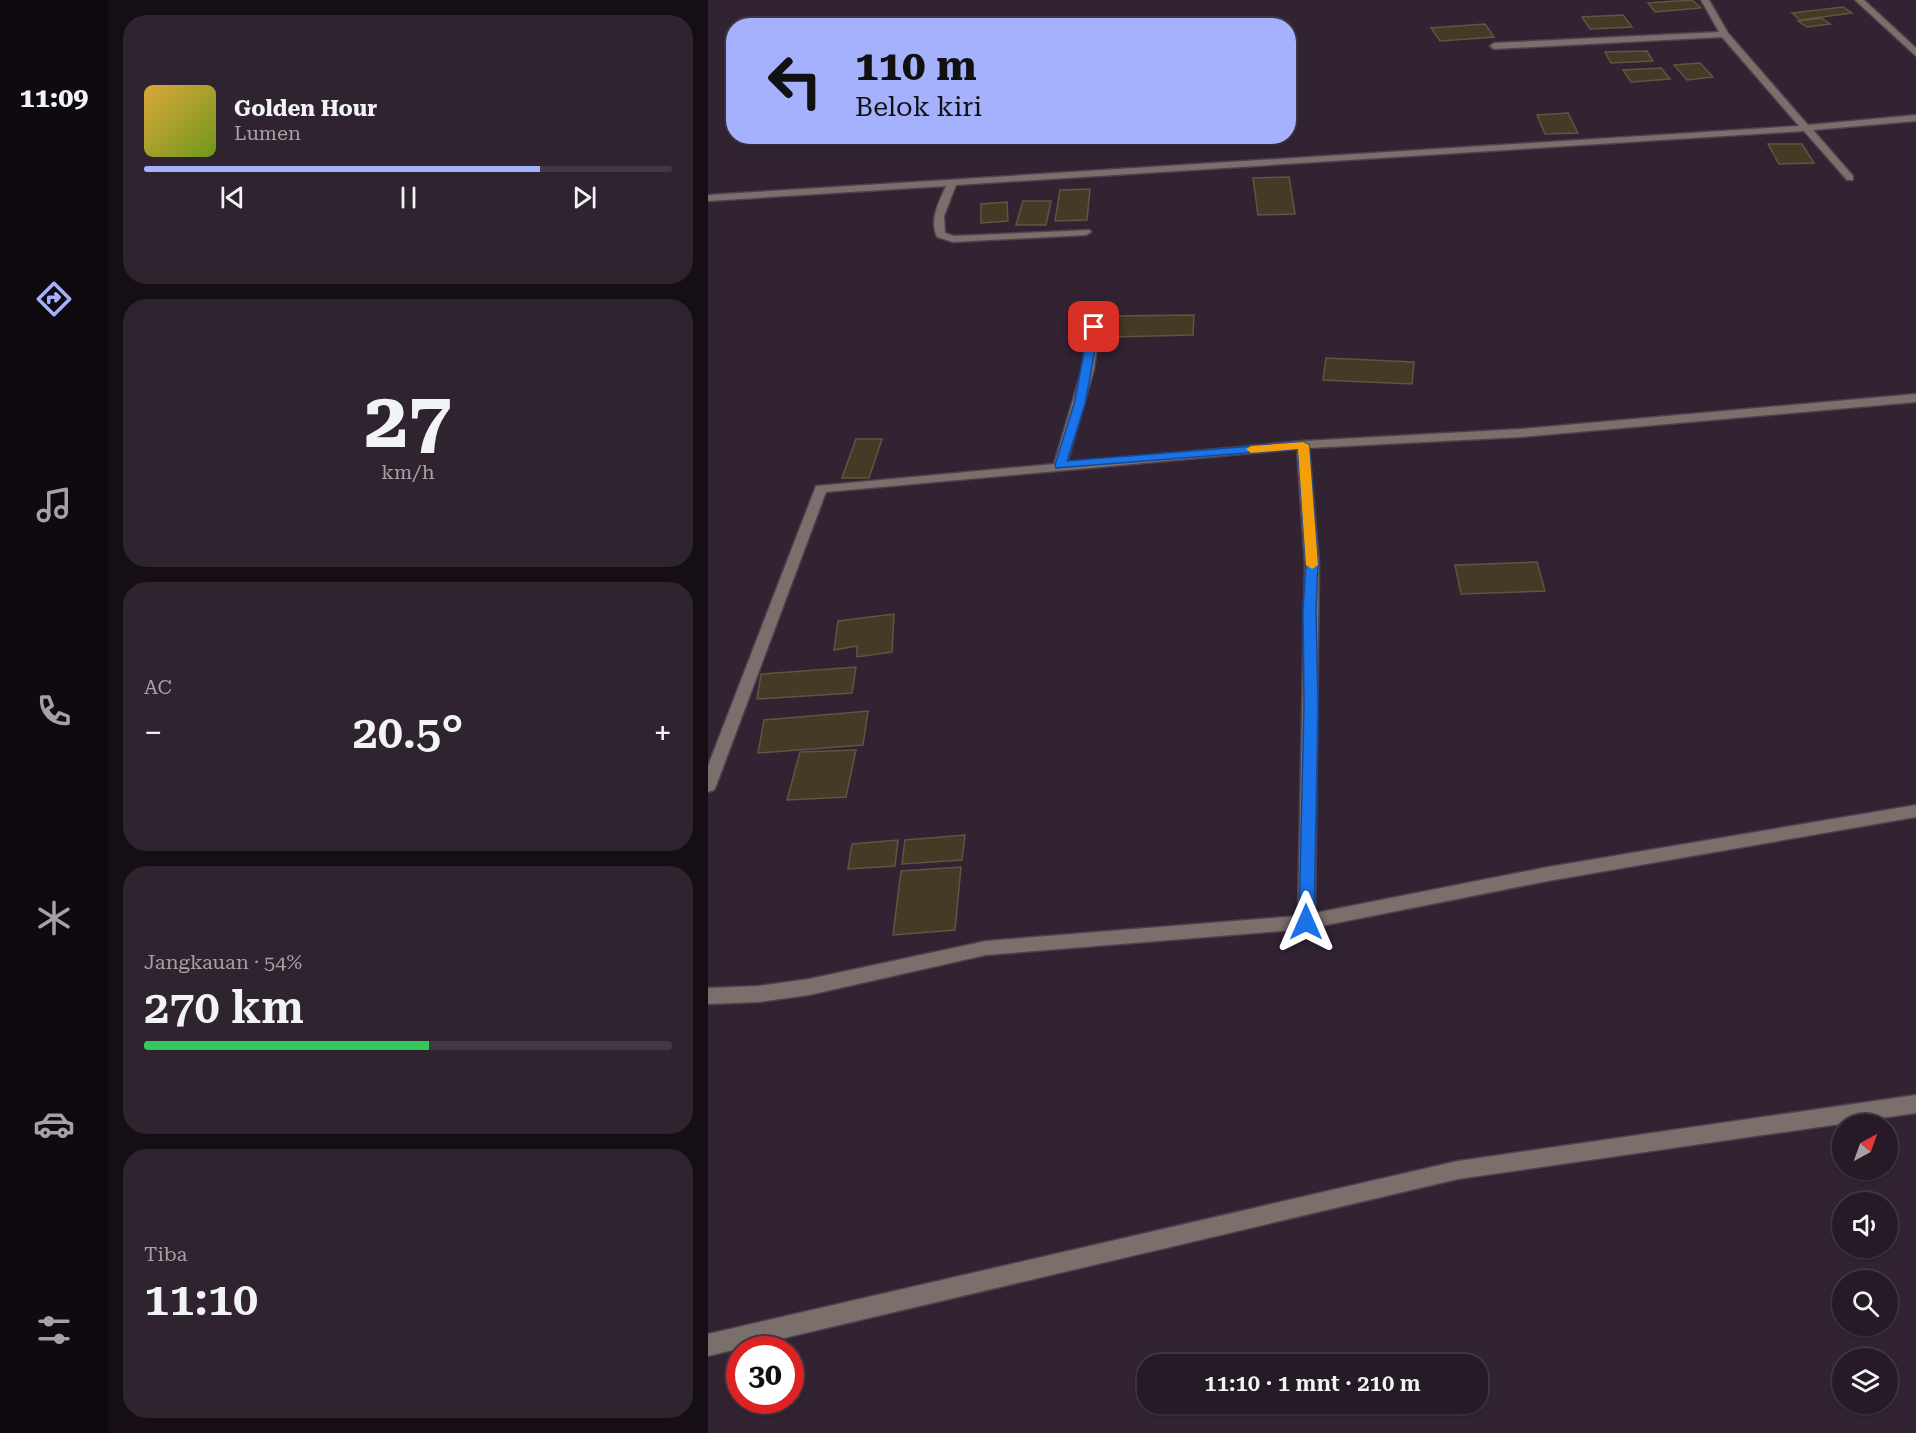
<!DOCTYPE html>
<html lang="id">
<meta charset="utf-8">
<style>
body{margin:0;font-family:"Roboto Serif",serif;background:#2e232e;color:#f1f3f6;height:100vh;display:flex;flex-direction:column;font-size:22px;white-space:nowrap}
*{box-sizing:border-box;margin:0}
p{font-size:20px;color:#a4a1a7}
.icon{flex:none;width:33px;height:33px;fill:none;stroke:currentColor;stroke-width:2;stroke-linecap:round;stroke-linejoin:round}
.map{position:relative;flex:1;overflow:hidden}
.panel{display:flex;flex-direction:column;gap:15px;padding:15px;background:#150e15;width:600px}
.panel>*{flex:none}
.guide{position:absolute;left:18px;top:18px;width:570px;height:126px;border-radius:24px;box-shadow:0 2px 4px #0004,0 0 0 2px #423843;background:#a5b1fc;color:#111;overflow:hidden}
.needle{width:39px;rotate:41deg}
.buttons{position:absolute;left:1124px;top:1114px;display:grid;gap:12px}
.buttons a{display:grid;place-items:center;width:66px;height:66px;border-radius:50%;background:#261a26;box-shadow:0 2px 4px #0004,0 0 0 2px #423843;font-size:30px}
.speed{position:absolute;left:18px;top:1336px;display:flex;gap:12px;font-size:30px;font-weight:700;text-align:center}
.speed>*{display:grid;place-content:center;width:78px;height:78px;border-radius:50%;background:#261a26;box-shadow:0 2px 4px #0004,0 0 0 2px #423843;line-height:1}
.speed .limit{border:9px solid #d22;background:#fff;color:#111}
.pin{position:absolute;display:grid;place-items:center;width:51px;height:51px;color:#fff;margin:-26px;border-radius:12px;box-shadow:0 3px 9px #0006}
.me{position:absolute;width:66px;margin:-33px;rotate:0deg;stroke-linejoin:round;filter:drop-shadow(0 0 4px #0008)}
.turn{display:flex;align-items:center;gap:21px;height:126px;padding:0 30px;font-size:27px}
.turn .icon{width:78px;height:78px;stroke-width:2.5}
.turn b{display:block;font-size:42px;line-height:51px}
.big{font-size:45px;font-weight:600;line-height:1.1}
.panel .card{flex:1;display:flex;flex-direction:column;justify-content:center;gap:9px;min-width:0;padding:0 21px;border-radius:24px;background:#2e232e}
.panel .dial{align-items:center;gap:0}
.dial b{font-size:78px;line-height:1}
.song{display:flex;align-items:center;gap:18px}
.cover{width:72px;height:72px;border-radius:9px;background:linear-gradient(135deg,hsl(40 70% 55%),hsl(80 70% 35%))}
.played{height:6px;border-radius:3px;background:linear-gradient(90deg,#a5b1fc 75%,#423843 75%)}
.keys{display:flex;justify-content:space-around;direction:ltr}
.heat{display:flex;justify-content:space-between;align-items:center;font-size:33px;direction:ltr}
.charge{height:9px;border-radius:4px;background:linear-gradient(90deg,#34c759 54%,#423843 0)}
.trip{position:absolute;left:429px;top:1354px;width:351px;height:60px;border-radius:24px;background:#261a26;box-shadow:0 2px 4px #0004,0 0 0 2px #423843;font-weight:600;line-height:60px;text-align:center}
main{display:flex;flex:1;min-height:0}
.menu{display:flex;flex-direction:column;width:108px;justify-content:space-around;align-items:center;background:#0f0a0f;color:#a4a1a7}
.menu .icon{width:42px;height:42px}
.menu .on{color:#a5b1fc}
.menu b{font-size:27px;color:#f1f3f6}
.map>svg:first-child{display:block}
.building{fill:#463926;stroke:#625440;stroke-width:1.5}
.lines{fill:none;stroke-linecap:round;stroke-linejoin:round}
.minor-casing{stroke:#4e404f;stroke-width:3}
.minor{fill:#7a6f6a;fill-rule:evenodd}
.route{fill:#1a73e8;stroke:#114b97;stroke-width:1.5}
.slow{fill:#f59e0b}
</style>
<main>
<nav class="menu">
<b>11:09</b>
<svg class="icon on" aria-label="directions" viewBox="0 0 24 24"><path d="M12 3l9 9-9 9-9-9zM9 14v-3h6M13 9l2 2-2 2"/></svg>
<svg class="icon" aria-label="music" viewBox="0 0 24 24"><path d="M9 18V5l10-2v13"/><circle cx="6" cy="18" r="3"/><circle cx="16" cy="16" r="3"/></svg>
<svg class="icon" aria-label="phone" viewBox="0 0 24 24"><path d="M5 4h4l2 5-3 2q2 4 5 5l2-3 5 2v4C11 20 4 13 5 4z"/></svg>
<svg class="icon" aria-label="climate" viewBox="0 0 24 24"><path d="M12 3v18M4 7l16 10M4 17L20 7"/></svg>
<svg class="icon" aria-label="car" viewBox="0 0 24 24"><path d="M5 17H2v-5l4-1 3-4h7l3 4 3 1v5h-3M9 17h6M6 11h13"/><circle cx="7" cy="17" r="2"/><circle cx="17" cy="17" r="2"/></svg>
<svg class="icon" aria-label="filters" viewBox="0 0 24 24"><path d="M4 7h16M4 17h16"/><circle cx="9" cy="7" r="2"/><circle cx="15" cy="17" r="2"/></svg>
</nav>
<section class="panel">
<div class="card">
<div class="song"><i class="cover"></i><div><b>Golden Hour</b><p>Lumen</p></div></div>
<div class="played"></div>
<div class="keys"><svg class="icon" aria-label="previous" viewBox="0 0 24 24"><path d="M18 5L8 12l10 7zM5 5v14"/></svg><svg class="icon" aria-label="pause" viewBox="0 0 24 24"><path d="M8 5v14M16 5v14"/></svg><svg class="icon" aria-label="next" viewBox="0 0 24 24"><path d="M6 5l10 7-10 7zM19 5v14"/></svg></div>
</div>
<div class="card dial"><b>27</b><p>km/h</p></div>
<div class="card"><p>AC</p>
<div class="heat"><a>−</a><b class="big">20.5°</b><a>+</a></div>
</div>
<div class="card"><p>Jangkauan · 54%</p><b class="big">270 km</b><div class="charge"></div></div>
<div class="card"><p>Tiba</p><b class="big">11:10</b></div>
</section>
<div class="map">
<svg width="1208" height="1433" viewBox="0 0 1208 1433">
<rect width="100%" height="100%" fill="#322333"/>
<path class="building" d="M 984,0 L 993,8 L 947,12 L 940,3 Z
M 1135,7 L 1144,13 L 1092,20 L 1084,13 Z
M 915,15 L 924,27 L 882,29 L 874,17 Z
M 1113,18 L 1122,24 L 1099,27 L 1090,21 Z
M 777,24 L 786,37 L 732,41 L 723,28 Z
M 939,51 L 945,61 L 903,63 L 897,52 Z
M 992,63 L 1005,77 L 979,80 L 966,65 Z
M 953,68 L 962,79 L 923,82 L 915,70 Z
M 860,113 L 870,133 L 837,134 L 829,115 Z
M 1060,144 L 1094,144 L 1106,163 L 1071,164 Z
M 581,177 L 587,214 L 550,215 L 545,178 Z
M 382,189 L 379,220 L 347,221 L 352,190 Z
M 315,201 L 343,201 L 338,225 L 308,225 Z
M 299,202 L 300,221 L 273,223 L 273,204 Z
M 486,315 L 485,335 L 404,337 L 406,316 Z
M 618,358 L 706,362 L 704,384 L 615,380 Z
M 148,439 L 174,439 L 161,478 L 134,478 Z
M 829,562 L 837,591 L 753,594 L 747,565 Z
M 186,614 L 184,652 L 149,657 L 149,646 L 126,650 L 130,621 Z
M 148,667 L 144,693 L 49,699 L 53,674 Z
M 160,711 L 155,745 L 50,753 L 56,720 Z
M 148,750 L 138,797 L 79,800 L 92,752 Z
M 257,835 L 254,860 L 194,864 L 197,840 Z
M 190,840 L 187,866 L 140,869 L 144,844 Z
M 253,867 L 247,930 L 185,935 L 193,871 Z"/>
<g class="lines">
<g class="minor-casing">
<path id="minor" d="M 993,0 L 1001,0 L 1020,33 L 1100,125 L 1208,115 L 1208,121 L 1105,130 L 1145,176 L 1145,180 L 1139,180 L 1096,131 L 248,185 L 236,216 L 237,233 L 246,236 L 382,230 L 383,232 L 378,235 L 245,242 L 229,237 C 221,220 231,202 238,186 L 0,201 L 0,195 L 1091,126 L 1014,37 L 786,49 L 782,46 L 786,43 L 1011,32 Z
M 1147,0 L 1156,0 L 1208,48 L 1208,56 Z
M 386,324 L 392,327 L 386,369 L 359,463 L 595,441 L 813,429 L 1208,394 L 1208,402 L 813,437 L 601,448 L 611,564 L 607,913 L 840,867 L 1208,805 L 1208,817 L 840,881 L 598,929 L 278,955 L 101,995 L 51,1002 L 0,1004 L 0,988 L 51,986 L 101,979 L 278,941 L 590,916 L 597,564 L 589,449 L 118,492 L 8,786 L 6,790 L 0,792 L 0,766 L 108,486 L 346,464 L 374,369 L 380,327 Z
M 1208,1095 L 1208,1113 L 750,1179 L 0,1356 L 0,1334 L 750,1161 Z"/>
</g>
<use href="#minor" class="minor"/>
</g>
<path class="route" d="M 386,324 L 391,327 L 377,404 L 359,461 L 595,442 L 601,445 L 610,564 L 608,609 L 610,705 L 606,922 L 604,927 L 598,929 L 591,922 L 596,705 L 595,609 L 598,564 L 590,449 L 348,468 L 347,465 L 366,404 L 381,327 Z"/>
<path class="slow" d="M 595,442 L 601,445 L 610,565 L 604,569 L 598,565 L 590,449 L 543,453 L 538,449 L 543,446 Z"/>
</svg>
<div class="buttons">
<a><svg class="needle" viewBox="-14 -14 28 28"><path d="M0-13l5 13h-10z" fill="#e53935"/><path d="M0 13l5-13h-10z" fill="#a4a1a7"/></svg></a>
<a><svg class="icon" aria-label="sound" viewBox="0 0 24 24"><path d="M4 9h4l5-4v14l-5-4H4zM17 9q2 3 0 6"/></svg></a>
<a><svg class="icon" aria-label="search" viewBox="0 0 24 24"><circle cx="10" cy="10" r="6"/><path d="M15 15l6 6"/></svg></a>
<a><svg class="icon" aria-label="layers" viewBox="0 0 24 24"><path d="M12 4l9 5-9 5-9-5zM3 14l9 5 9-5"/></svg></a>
</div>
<div class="speed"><div class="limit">30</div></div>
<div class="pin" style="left:386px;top:327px;background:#d93025"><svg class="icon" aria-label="arrive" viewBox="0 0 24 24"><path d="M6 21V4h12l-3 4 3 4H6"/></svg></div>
<svg class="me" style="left:598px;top:922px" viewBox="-20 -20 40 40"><path d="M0-17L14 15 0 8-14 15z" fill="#1a73e8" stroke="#fff" stroke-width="4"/></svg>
<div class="trip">11:10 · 1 mnt · 210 m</div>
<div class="guide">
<div class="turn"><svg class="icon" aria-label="left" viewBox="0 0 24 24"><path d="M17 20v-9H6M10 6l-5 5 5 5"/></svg><div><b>110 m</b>Belok kiri</div></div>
</div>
</div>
</main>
